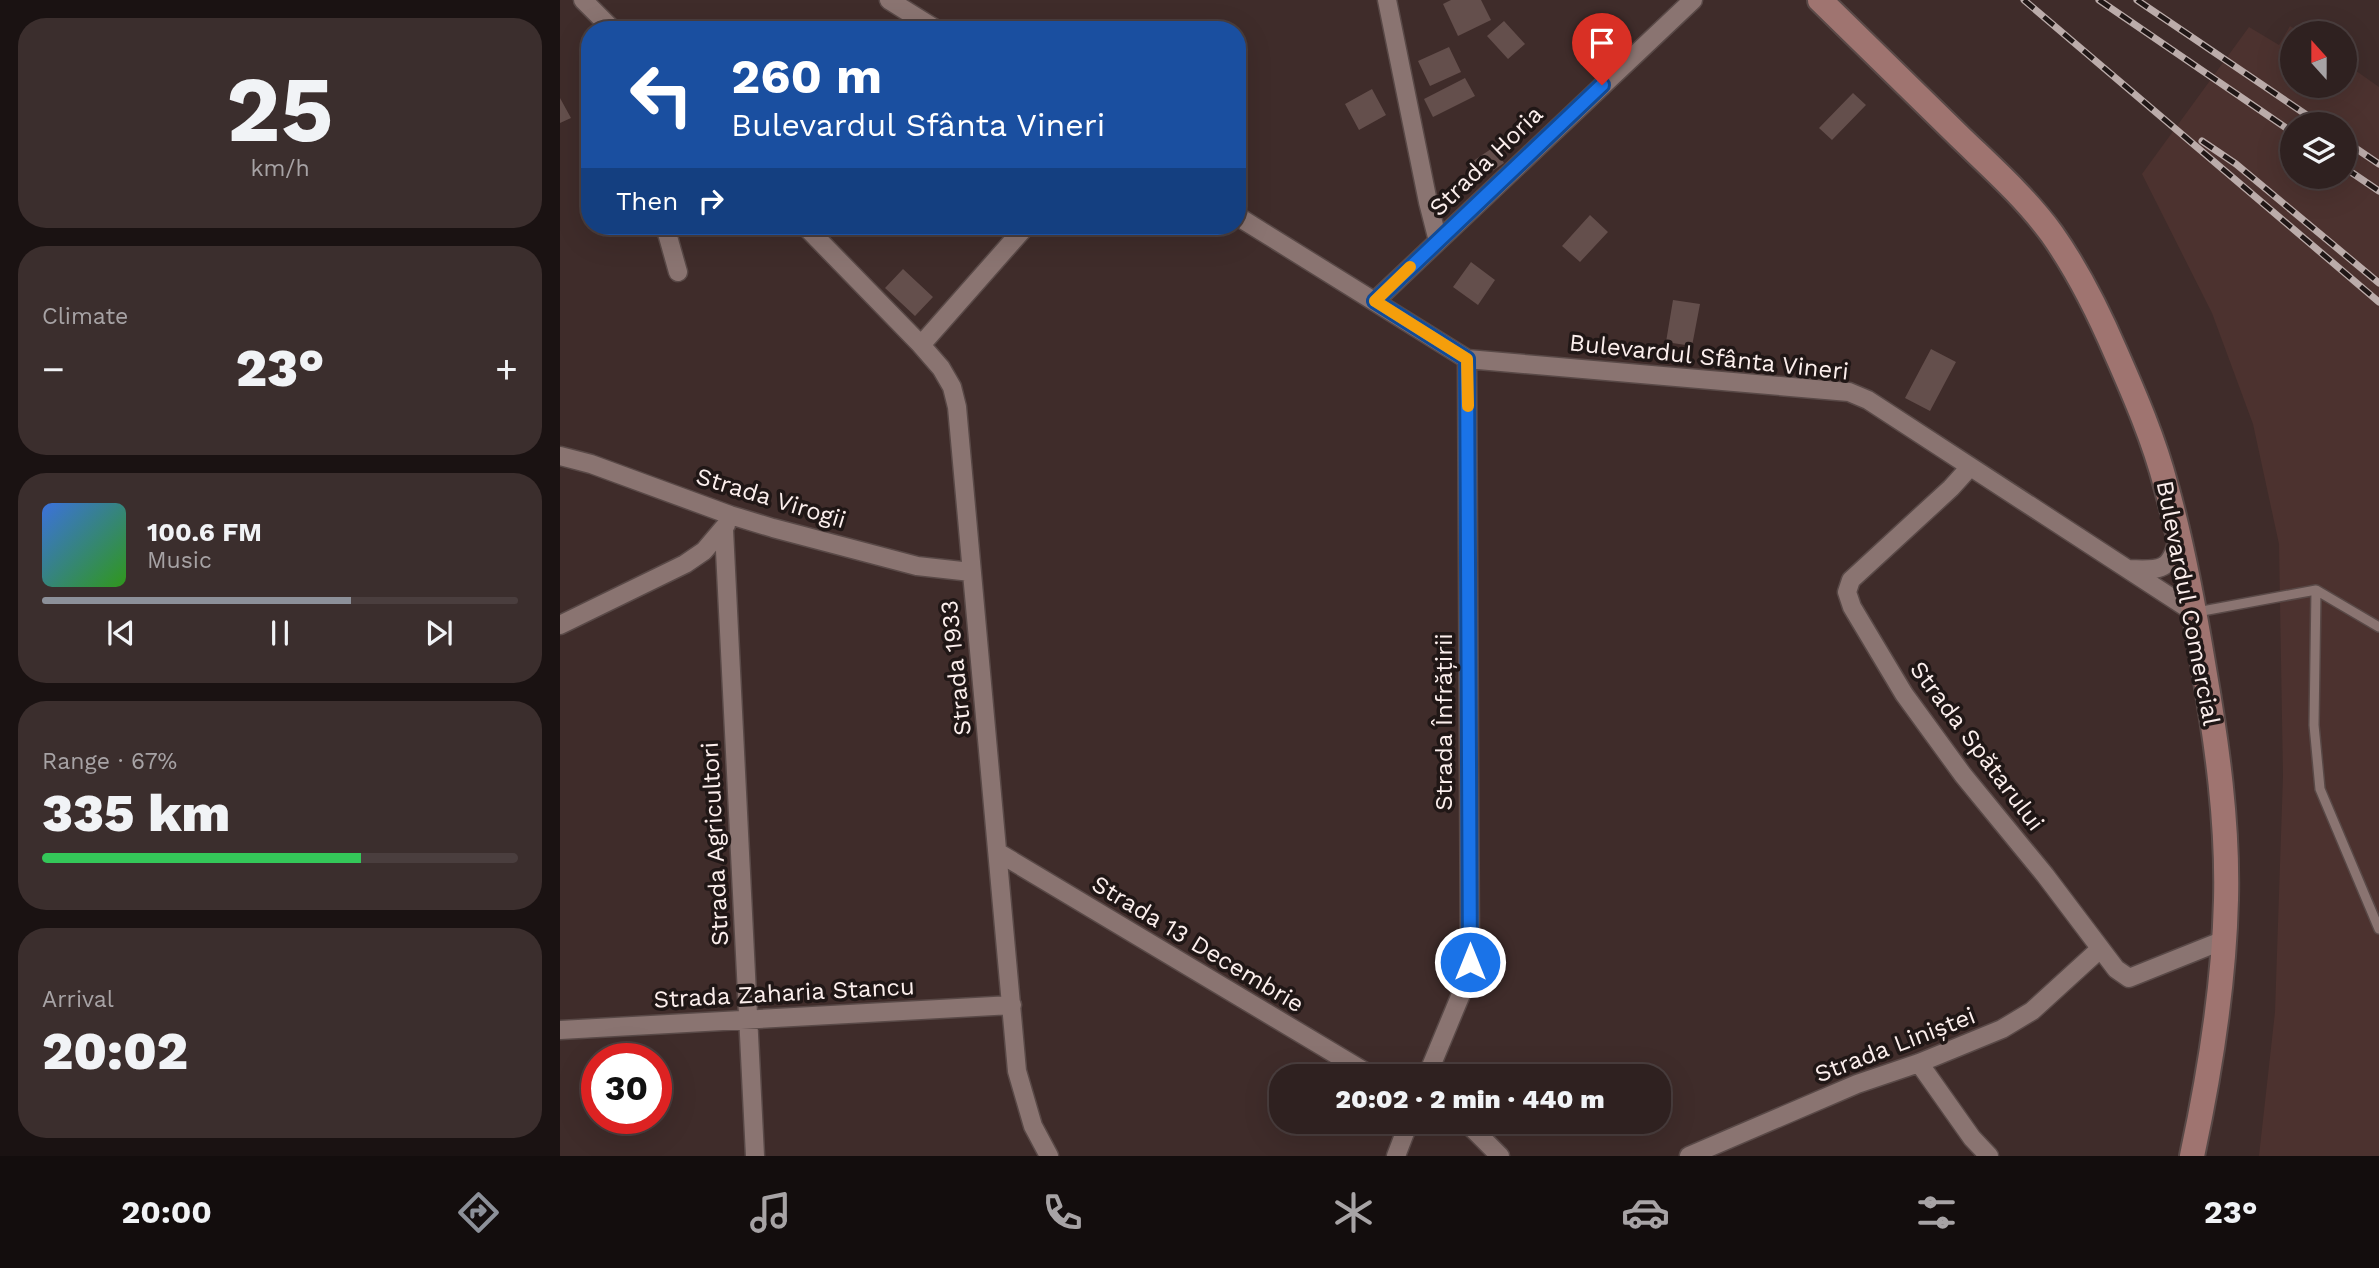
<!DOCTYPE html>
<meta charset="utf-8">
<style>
body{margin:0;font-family:"Work Sans",sans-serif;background:#3b2e2d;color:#f1f3f6;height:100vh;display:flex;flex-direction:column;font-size:26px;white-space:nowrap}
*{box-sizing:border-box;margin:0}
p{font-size:23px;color:#a7a3a5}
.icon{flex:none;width:38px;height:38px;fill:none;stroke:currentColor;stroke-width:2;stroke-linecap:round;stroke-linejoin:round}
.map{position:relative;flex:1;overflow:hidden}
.panel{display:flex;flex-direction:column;gap:18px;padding:18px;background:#1a1212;width:560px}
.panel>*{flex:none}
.top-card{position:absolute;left:21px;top:21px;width:665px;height:214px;border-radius:28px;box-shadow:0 7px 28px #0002,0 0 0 2px #4a3e3e;background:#1a4fa0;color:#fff;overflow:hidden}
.needle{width:46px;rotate:339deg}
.tools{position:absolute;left:1720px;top:21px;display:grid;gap:14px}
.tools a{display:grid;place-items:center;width:77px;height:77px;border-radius:50%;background:#2f2120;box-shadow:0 7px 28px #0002,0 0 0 2px #4a3e3e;font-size:35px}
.speed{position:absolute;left:21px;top:1043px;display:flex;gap:14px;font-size:35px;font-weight:700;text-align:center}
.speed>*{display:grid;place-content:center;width:91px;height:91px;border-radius:50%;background:#2f2120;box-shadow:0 7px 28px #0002,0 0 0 2px #4a3e3e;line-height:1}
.speed .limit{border:10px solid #d22;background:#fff;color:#111}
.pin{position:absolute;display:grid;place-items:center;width:60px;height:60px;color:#fff;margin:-72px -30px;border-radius:50% 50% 50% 0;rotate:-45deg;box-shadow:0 0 7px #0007}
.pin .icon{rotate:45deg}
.me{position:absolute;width:77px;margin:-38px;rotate:0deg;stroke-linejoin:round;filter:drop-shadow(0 0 5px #0008)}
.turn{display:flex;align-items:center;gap:24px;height:147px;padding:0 35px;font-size:32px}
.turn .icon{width:91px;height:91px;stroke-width:2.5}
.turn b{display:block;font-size:49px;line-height:60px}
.then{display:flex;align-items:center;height:66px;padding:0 35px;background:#0003;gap:14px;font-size:26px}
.big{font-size:52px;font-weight:800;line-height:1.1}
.panel .card{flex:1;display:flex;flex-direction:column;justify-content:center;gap:10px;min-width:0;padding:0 24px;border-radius:28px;background:#3b2e2d}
.panel .dial{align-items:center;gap:0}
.dial b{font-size:91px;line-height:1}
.song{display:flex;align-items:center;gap:21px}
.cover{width:84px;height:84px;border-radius:10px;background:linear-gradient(135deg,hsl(220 70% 55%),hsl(110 70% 35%))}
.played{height:7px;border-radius:4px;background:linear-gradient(90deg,#8c9099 65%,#4a3e3e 65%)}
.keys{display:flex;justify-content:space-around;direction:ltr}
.heat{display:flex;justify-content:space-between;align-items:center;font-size:38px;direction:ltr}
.charge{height:10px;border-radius:5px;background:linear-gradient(90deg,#34c759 67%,#4a3e3e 0)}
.trip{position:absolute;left:709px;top:1064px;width:402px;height:70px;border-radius:28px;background:#2f2120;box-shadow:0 7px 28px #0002,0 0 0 2px #4a3e3e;font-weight:800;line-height:70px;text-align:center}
.dock{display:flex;height:112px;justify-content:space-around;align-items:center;background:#130d0d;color:#a7a3a5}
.dock .icon{width:49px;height:49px}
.dock .on{color:#8c9099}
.dock b{font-size:32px;color:#f1f3f6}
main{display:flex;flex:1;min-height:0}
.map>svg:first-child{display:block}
.built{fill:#4c322f;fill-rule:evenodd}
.building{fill:#644f4c}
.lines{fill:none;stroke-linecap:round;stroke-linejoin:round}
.lane-casing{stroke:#594947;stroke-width:12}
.street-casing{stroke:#594947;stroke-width:21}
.secondary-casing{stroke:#594947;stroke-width:28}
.lane{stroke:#8a7471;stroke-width:9}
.street{stroke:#8a7471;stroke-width:18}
.secondary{stroke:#9f7470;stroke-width:24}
.rail-casing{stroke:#bbacaa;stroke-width:7}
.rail{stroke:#201716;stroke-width:4.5;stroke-dasharray:13;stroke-linecap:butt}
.route-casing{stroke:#114b97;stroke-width:18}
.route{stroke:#1a73e8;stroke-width:12}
.slow{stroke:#f59e0b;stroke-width:12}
.labels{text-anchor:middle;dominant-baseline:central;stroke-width:7;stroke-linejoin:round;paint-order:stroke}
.street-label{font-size:24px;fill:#fcefed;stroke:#201716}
</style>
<main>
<section class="panel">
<div class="card dial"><b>25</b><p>km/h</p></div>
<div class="card"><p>Climate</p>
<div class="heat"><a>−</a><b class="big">23°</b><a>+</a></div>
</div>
<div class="card">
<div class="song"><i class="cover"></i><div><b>100.6 FM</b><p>Music</p></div></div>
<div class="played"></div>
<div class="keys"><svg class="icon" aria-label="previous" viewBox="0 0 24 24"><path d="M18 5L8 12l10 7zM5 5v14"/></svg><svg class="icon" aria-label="pause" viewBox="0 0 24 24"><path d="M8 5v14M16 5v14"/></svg><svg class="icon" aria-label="next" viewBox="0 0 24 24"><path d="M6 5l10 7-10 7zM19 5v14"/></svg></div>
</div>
<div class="card"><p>Range · 67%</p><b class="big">335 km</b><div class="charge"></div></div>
<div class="card"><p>Arrival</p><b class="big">20:02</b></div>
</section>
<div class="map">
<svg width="1819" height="1156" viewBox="0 0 1819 1156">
<rect width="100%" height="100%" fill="#3f2c2a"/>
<path class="built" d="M 1730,26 L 1741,33 L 1732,33 L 1732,86 L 1785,86 L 1785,63 L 1819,87 L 1819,1156 L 1699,1156 L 1715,1012 L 1723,776 L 1719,544 L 1693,424 L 1652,313 L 1582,174 L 1689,27 L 1719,45 ZM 1732,124 L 1785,124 L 1785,177 L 1732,177 Z"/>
<path class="building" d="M 891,0 L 921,0 L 931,20 L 898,36 L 883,4 Z
M 944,21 L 965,44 L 948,59 L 927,36 Z
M 889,47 L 901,72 L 870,86 L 858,61 Z
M 905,78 L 915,96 L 873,117 L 864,99 Z
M 812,89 L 826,115 L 799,130 L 785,104 Z
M 1293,93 L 1306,105 L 1272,140 L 1259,128 Z
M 0,98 L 11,118 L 0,123 Z
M 934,147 L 944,163 L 924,177 L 913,161 Z
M 1030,215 L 1048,232 L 1020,262 L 1002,246 Z
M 911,262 L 935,280 L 918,305 L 893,287 Z
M 343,269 L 373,297 L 355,316 L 325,288 Z
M 1113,300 L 1140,304 L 1132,346 L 1106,342 Z
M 1371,349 L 1396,362 L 1370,411 L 1345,398 Z"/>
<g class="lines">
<g class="lane-casing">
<path id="lane" d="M 1756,590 L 1819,627
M 1637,612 L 1756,590 L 1754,725 L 1760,789 L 1819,929"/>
</g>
<g class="street-casing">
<path id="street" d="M 23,0 L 53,30
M 329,0 L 377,30
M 827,0 L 868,202 L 878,241
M 677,216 L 907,359 L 1289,392 L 1308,400 L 1635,613
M 105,226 L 118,272
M 245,226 L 361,345 L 381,368 L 392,387 L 397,407 L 457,1071 L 473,1126 L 489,1156
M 815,301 L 1133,0
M 361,345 L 466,226
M 0,456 L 31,464 L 170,515 L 213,528 L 357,566 L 411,572
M 1410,467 L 1391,488 L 1291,580 L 1287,592 L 1292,607 L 1344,694 L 1403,775 L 1485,875 L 1556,969 L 1569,978 L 1664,940
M 164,530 L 195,1156
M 1569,569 C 1601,571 1612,570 1618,537
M 0,625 L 125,564 L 144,551 L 166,525
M 439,853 L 812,1076
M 0,1030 L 452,1005
M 1359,1063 L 1412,1138 L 1429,1156
M 867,1076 L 904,987 L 910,962 L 907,359
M 906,1122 L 940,1156
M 836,1156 L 849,1122
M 1129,1156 L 1297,1084 L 1359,1063 L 1442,1029 L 1472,1011 L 1540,949"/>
</g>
<g class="secondary-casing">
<path id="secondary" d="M 1260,0 C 1306,45 1352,90 1399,136 C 1431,167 1465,197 1492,234 C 1518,271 1538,311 1556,353 C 1575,396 1594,440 1606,486 C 1623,546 1634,608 1644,669 C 1657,745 1668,823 1666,900 C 1664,987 1650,1072 1632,1156"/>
</g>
<use href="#lane" class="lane"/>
<use href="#street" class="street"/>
<use href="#secondary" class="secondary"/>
<g class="rail-casing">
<path id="rail" d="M 1464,0 L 1819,302
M 1539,0 L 1732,132
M 1577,0 L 1760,124
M 1642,141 L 1676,164 L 1819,283
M 1785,141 L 1819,164
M 1785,168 L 1819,191"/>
</g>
<use href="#rail" class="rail"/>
</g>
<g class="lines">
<g class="route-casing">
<path id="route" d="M 910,962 L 907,359 L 815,301 L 1042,85"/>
</g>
<use href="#route" class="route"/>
<path class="slow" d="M 850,267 L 815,301 L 907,359 L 908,406"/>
</g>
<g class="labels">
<g class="street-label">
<text transform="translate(926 161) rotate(-44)">Strada Horia</text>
<text transform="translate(1149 357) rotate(6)">Bulevardul Sfânta Vineri</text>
<text transform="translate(211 498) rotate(17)">Strada Virogii</text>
<text transform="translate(1628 603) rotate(79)">Bulevardul Comercial</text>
<text transform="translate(396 668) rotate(-96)">Strada 1933</text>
<text transform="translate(884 722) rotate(-90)">Strada Înfrățirii</text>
<text transform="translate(1417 746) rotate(53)">Strada Spătarului</text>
<text transform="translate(155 844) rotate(-93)">Strada Agricultori</text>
<text transform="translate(638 944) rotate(31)">Strada 13 Decembrie</text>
<text transform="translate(224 993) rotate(-3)">Strada Zaharia Stancu</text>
<text transform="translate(1335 1045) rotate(-21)">Strada Liniștei</text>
</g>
</g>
</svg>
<div class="tools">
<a><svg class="needle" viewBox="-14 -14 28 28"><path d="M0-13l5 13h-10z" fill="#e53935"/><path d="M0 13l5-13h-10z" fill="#a7a3a5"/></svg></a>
<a><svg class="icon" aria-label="layers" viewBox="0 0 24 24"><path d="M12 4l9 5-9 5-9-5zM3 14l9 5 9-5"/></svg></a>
</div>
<div class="speed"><div class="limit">30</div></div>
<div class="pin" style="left:1042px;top:85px;background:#d93025"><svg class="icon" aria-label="arrive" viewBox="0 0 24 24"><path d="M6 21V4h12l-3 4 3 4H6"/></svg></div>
<svg class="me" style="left:910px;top:962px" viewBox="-20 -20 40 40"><circle r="17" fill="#1a73e8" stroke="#fff" stroke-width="3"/><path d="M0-11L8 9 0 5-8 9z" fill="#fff"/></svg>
<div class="trip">20:02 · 2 min · 440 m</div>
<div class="top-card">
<div class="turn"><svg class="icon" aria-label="left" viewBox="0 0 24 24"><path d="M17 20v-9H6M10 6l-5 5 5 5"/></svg><div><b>260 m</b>Bulevardul Sfânta Vineri</div></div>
<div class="then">Then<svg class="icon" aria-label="right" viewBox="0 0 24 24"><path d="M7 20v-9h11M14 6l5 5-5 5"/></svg></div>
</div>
</div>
</main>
<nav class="dock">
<b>20:00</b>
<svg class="icon on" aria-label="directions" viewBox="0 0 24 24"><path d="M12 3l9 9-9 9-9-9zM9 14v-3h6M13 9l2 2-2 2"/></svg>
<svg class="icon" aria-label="music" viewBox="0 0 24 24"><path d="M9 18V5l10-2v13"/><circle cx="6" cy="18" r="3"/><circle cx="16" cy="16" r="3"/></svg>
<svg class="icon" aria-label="phone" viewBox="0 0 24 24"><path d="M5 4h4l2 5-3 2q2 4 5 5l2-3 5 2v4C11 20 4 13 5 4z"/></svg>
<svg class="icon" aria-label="climate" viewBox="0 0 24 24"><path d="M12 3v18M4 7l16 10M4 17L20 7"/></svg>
<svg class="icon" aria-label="car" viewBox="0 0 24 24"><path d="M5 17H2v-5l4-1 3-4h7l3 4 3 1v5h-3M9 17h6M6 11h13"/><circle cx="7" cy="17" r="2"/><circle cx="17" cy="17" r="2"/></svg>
<svg class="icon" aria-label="filters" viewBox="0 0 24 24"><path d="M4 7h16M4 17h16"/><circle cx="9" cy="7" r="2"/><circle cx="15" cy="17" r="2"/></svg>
<b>23°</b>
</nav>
